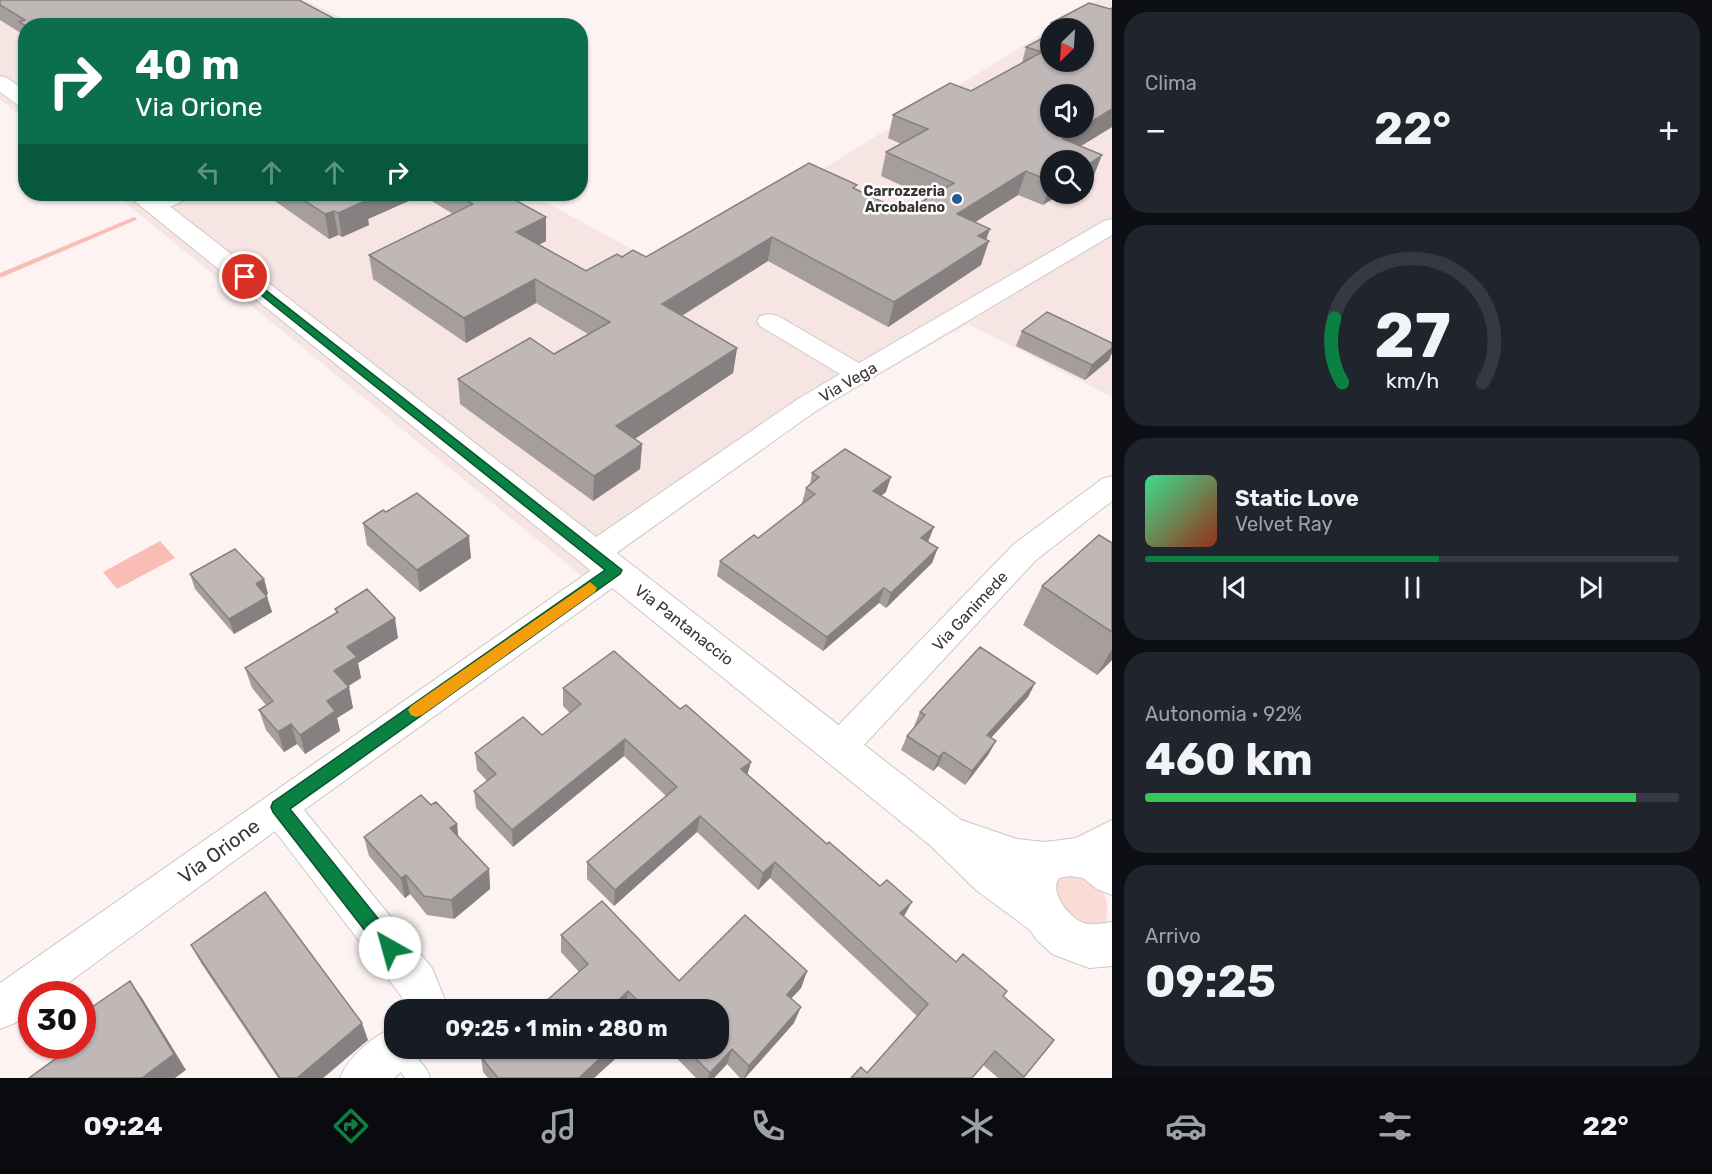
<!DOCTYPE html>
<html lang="it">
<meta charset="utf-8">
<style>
body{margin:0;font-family:Rubik,sans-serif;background:#20242c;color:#f1f3f6;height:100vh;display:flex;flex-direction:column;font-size:22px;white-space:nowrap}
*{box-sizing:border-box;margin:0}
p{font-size:20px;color:#9ea1a6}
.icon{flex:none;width:33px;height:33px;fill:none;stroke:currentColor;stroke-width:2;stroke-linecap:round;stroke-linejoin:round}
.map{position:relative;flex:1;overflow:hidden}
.drawer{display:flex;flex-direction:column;gap:12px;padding:12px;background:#0d0f14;width:600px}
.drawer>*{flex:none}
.guide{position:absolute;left:18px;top:18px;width:570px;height:183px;border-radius:24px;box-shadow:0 2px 4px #0004;background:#0b6e4f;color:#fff;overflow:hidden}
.needle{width:39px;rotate:205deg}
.controls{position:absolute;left:1040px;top:18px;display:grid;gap:12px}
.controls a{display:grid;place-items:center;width:54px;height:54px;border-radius:50%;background:#171b24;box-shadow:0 2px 4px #0004;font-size:30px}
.speed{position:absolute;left:18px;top:981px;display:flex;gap:12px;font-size:30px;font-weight:700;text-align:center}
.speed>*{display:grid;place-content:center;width:78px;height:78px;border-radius:50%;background:#171b24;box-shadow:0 2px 4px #0004;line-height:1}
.speed .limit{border:9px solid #d22;background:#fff;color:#111}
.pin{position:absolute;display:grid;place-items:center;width:51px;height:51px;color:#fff;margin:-26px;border:3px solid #fff;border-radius:50%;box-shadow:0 2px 6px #0007}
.me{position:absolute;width:66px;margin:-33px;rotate:322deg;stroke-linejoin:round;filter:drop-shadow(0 0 4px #0008)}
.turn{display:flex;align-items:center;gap:21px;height:126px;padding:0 18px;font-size:27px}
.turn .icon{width:78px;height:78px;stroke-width:2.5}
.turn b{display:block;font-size:42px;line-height:51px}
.lanes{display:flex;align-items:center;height:57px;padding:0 18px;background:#0003;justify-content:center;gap:30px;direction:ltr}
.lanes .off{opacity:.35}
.big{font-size:45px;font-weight:700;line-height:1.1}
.drawer .card{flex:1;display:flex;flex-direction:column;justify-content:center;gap:9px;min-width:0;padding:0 21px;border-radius:24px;background:#20242c}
.drawer .dial{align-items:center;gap:0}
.dial svg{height:156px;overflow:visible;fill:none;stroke:#363941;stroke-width:7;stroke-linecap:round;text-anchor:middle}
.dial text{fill:#f1f3f6;stroke:none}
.song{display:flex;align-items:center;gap:18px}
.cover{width:72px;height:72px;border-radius:9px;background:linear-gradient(135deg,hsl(150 70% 55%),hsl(10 70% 35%))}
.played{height:6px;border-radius:3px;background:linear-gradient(90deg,#0b8043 55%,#363941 55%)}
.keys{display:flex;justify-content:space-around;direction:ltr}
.heat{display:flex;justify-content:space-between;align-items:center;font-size:33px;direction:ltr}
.charge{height:9px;border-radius:4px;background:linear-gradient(90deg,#34c759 92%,#363941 0)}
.trip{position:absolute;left:384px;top:999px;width:345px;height:60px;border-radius:24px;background:#171b24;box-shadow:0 2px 4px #0004;font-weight:700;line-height:60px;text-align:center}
.dock{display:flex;height:96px;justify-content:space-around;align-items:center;background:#090b0e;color:#9ea1a6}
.dock .icon{width:42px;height:42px}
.dock .on{color:#0b8043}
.dock b{font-size:27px;color:#f1f3f6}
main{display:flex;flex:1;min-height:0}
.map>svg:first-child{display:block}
.built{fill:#f6e5e2;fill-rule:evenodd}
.green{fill:#fadbd6}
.water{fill:#fabdb5}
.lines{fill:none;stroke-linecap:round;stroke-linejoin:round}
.stream{fill:#fabdb5;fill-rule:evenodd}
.lane-casing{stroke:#cfc7c6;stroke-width:2}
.street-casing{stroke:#cfc7c6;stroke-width:2}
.secondary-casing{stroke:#cfc7c6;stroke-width:2}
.lane{fill:#fff;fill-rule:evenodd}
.street{fill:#fff;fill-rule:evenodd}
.secondary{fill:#fff;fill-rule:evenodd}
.wall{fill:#a59e9d;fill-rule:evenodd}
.shaded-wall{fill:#868180}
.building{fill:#c0b8b7;stroke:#868180;stroke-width:1.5}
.route{fill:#0b8043;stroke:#07532c;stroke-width:1.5}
.slow{fill:#f59e0b}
.poi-dot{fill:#205a91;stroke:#fff;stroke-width:2}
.labels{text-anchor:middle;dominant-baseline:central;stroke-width:5;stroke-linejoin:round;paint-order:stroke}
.far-poi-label{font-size:14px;font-weight:bold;fill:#383534;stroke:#fff;text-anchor:end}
.street-label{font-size:16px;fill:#383534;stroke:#fff}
.near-street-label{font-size:20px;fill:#383534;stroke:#fff}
</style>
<main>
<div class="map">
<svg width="1112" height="1078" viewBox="0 0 1112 1078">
<rect width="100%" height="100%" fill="#fcf3f2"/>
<path class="built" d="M 0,0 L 305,0 L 356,25 L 26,26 L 25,120 L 0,99 Z
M 1097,0 L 1112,1 L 1112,397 L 968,324 L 817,410 L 584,578 L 115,194 L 531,194 L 664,267 L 1050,29 L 1050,62 L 1083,62 L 1083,28 L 1050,28 ZM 1050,94 L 1083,94 L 1083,128 L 1050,128 ZM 1050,160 L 1083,160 L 1083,194 L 1050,194 Z"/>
<path class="green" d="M 1067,875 C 1073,875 1081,875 1087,877 C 1107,885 1112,911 1103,927 L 1065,920 L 1054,885 L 1059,879 Z"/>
<path class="water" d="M 160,541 L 175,558 L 117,589 L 103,572 Z"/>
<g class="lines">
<path class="stream" d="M 134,217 L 137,219 L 136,220 L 0,278 L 0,273 Z"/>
<g class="lane-casing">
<path id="lane" d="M 394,1040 L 394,1048 L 409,1048 L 427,1070 L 430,1078 L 405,1078 L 385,1050 L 388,1042 Z"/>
</g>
<g class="street-casing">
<path id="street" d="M 161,194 L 190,194 C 182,205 159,212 146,209 L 143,204 L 146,199 Z
M 1112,219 L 1112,235 L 816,411 L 605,561 L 615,558 L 626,562 L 630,570 L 626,578 L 304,810 L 432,968 L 445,1000 L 444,1010 L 402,1010 L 402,997 L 275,831 L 53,994 L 32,994 L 32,1010 L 15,1023 L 0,1029 L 0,983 L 603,562 L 594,565 L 583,562 L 579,554 L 583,546 L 798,399 L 840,374 L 760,326 L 757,321 L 760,316 L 769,314 L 778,316 L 859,363 L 1104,221 Z
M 1112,476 L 1112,501 L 1036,560 L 851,759 L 839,763 L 827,759 L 821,748 L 827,737 L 1014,544 L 1102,479 Z
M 394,1027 L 394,1048 L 417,1048 L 411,1063 L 394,1078 L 340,1078 C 350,1055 372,1037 394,1027 Z"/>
</g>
<g class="secondary-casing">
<path id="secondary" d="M 0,76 L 7,78 L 26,91 L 26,108 L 19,106 L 0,92 Z
M 129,194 L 154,194 L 961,820 L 1017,839 L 1045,842 L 1076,838 L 1112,820 L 1112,895 L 1097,889 L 1083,878 L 1070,876 L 1059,878 C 1048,893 1072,922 1088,924 C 1095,925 1105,923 1112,922 L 1112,966 L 1089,968 L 1052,954 L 1036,939 L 1030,930 L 976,890 L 931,846 L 132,199 Z"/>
</g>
<use href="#lane" class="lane"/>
<use href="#street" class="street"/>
<use href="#secondary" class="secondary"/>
</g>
<path class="wall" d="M 0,0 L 299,0 L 26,26 L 26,40 L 24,35 L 0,20 Z
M 1089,3 L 1112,127 L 1081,146 L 1093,178 L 1083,185 L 1083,160 L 1050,160 L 1050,194 L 1043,205 L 1018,195 L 975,222 L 986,240 L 981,265 L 888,327 L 768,261 L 682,316 L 737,348 L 733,373 L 635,439 L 642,444 L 640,469 L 593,501 L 460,404 L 458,379 L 554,354 L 588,334 L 536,303 L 466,343 L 373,279 L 369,255 L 453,214 L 422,195 L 368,219 L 369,225 L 342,237 L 338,235 L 329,239 L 272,199 L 271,194 L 504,194 L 546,217 L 546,241 L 539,245 L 586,271 L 622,257 L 646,257 L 856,189 L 904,212 L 929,198 L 881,176 L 886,152 L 901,144 L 888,138 L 893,115 L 971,91 L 1022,63 L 1026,47 L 1047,36 L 1051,23 ZM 1050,28 L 1083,28 L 1050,62 Z
M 1022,331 L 1109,360 L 1085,380 L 1016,346 Z
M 812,473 L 886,492 L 881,496 L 928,542 L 932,563 L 886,608 L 879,603 L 823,651 L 717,576 L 720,561 L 758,538 L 803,503 L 802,503 L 806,488 L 810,484 Z
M 363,523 L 471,558 L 420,592 L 367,545 Z
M 1112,543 L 1112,660 L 1097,675 L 1023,625 L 1042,586 Z
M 190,574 L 264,579 L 268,594 L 266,595 L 267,597 L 272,612 L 234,634 L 195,589 Z
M 335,609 L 398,638 L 358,663 L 361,678 L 348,686 L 353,708 L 337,718 L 340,731 L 305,754 L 297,744 L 284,752 L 266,730 L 259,710 L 266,705 L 252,688 L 245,668 L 336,613 Z
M 1035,683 L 1028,697 L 991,738 L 996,741 L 988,755 L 965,785 L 938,766 L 933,771 L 901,750 L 907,736 L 915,727 L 914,726 L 920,712 Z
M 563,688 L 680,709 L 751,762 L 747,775 L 904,917 L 956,962 L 1007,991 L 1003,997 L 1054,1040 L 1023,1078 L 998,1078 L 983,1065 L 867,1073 L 917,1016 L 770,878 L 758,890 L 697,832 L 614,906 L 587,879 L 587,862 L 666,796 L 624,756 L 513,847 L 476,808 L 474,791 L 487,781 L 477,770 L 475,753 L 542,735 L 570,713 L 563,706 Z
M 431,805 L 457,824 L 458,837 L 489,869 L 490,889 L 454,919 L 427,915 L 410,894 L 405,898 L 369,856 L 364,837 Z
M 561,935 L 679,981 L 807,971 L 801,988 L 791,998 L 794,1023 L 745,1078 L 740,1078 L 727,1064 L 714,1078 L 696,1078 L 667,1048 L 718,1048 L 718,1010 L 629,1010 L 579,972 L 561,952 Z
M 191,945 L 368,1040 L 323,1078 L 278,1078 L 201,963 Z
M 491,1048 L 616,1048 L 615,1059 L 594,1078 L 488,1078 L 483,1072 L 481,1057 Z"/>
<path class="shaded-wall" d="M 1112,90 L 1112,127 L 1058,160 L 1063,139 Z
M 1102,155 L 1093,178 L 1083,185 L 1083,168 Z
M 1026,171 L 1018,195 L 950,238 L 957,214 Z
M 1050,186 L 1050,194 L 1061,194 L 1043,205 Z
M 369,194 L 422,194 L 422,195 L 368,219 L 369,225 L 342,237 L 338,213 L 360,198 Z
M 334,211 L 338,235 L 329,239 L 325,214 Z
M 546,217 L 546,241 L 517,256 L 516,232 Z
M 990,229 L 985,243 L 989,241 L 981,265 L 888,327 L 894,302 L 978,236 Z
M 772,237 L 768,261 L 660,329 L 662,304 Z
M 535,279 L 536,303 L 466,343 L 464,318 Z
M 737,348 L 733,373 L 615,452 L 616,426 Z
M 1112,348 L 1112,353 L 1109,360 L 1085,380 L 1092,365 Z
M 642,444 L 640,469 L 593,501 L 594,476 Z
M 891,477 L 886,492 L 868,506 L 873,491 Z
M 934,527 L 928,542 L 921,538 Z
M 469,536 L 471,558 L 420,592 L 417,570 Z
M 938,548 L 932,563 L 886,608 L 891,593 Z
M 264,579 L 268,594 L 260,599 L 256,584 Z
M 884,588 L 879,603 L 823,651 L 827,637 Z
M 267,597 L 272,612 L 234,634 L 229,619 Z
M 395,618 L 398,638 L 358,663 L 361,678 L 339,692 L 334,671 L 347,647 Z
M 1112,649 L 1112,660 L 1097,675 Z
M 1035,683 L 1028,697 L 980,750 L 987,735 Z
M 349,687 L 353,708 L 337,718 L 340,731 L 305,754 L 300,735 L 327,701 Z
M 291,724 L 297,744 L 284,752 L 278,732 Z
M 625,739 L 624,756 L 513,847 L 512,830 Z
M 996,741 L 988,755 L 965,785 L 972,771 Z
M 944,752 L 938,766 L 933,771 L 939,757 Z
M 751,762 L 746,779 L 741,769 Z
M 700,816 L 697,832 L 614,906 L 615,890 Z
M 457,824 L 459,844 L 450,828 Z
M 775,862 L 770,878 L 758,890 L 763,873 Z
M 489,869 L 490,889 L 454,919 L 451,900 Z
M 406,875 L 410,894 L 405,898 L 401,878 Z
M 912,902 L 903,918 L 900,913 Z
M 807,971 L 801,988 L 780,1011 L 787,995 Z
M 130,981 L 142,998 L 186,1070 L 175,1078 L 142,1078 Z
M 628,991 L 626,1007 L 623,1010 L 608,1010 Z
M 801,1007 L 794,1023 L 745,1078 L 744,1078 L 749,1066 Z
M 362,1023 L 368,1040 L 323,1078 L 297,1078 Z
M 611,1048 L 616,1048 L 615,1059 L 594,1078 L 579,1078 Z
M 732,1049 L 727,1064 L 714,1078 L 708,1078 L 710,1073 Z"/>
<path class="building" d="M 0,0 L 299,0 L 348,26 L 26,26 L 19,22 L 25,20 L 0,5 Z
M 1089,3 L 1110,9 L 1112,8 L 1112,109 L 1083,127 L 1083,94 L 1050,94 L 1050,128 L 1082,128 L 1063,139 L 1102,155 L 1083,168 L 1083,160 L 1050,160 L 1050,181 L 1026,171 L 957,214 L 990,229 L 978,236 L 989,241 L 894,302 L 772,237 L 662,304 L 737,348 L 616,426 L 642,444 L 594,476 L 458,379 L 530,338 L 554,354 L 610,322 L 535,279 L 464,318 L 369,255 L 473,204 L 456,194 L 504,194 L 546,217 L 516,232 L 586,271 L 617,254 L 622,257 L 633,250 L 646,257 L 809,163 L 857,185 L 853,188 L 904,212 L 954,183 L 886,152 L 928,129 L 893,115 L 950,83 L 971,91 L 1042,52 L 1026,47 L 1050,34 L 1050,62 L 1083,62 L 1083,28 L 1061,28 L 1062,28 L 1051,23 Z
M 294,194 L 369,194 L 360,198 L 365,201 L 338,213 L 334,211 L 325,214 Z
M 1047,312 L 1112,343 L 1112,348 L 1092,365 L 1022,331 Z
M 845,449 L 891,477 L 873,491 L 934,527 L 921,538 L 938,548 L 891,593 L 884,588 L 827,637 L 720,561 L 754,535 L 758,538 L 815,494 L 806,488 L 819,477 L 812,473 Z
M 417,493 L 469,536 L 417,570 L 363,523 L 383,510 L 386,512 Z
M 1099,535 L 1112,543 L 1112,632 L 1042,586 Z
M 235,549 L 264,579 L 256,584 L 267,597 L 229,619 L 190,574 Z
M 367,589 L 395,618 L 347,647 L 357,657 L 334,671 L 349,687 L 327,701 L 335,711 L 300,735 L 291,724 L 278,732 L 259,710 L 273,701 L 245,668 L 338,612 L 335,609 Z
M 980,647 L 1035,683 L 987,735 L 996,741 L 972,771 L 944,752 L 939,757 L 907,736 L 925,715 L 920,712 Z
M 614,651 L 680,709 L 686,705 L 751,762 L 741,769 L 827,844 L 829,842 L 880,886 L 887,880 L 912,902 L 900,913 L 956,962 L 963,954 L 1007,991 L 1003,996 L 1054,1040 L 1024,1077 L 995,1051 L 972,1078 L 851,1078 L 861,1067 L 867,1073 L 928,1004 L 775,862 L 763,873 L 700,816 L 615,890 L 587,862 L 677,787 L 625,739 L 512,830 L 474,791 L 496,774 L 475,753 L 523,717 L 542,735 L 581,704 L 563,688 Z
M 421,795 L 431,805 L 436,802 L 457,824 L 450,828 L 489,869 L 451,900 L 424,896 L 406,875 L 401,878 L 364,837 Z
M 265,892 L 362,1023 L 297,1078 L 280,1078 L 191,945 Z
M 602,901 L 679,981 L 745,915 L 807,971 L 787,995 L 801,1007 L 749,1066 L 732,1049 L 710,1073 L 685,1048 L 718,1048 L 718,1010 L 647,1010 L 628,991 L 608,1010 L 536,1010 L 588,964 L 561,935 Z
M 130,981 L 174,1054 L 142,1078 L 29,1078 L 62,1054 L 57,1046 L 82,1046 L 82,1014 Z
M 491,1048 L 611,1048 L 579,1078 L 498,1078 L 481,1057 Z"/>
<path class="route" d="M 245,274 L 622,570 L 620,574 L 290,809 L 396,941 L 399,948 L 396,954 L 390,957 L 383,954 L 273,812 L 271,807 L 273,802 L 605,570 L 241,279 L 241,275 Z"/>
<path class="slow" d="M 590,582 L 597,588 L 595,592 L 422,715 L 416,717 L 411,715 L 408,710 L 411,706 Z"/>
<circle class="poi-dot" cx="957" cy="199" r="6"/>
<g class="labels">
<g class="far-poi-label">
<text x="945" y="191">Carrozzeria<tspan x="945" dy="16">Arcobaleno</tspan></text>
</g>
<g class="street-label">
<text transform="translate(848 382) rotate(-30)">Via Vega</text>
<text transform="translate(970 611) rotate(-47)">Via Ganimede</text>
<text transform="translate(684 625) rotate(38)">Via Pantanaccio</text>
</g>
<g class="near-street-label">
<text transform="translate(219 851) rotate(-36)">Via Orione</text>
</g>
</g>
</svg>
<div class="controls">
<a><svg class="needle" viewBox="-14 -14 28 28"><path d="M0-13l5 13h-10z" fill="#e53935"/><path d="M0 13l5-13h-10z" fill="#9ea1a6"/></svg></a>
<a><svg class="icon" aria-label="sound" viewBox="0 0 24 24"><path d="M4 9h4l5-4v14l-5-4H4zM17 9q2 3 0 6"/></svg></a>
<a><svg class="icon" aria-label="search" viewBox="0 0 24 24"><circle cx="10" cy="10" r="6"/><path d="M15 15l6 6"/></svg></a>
</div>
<div class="speed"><div class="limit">30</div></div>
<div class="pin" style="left:245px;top:277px;background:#d93025"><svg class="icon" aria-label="arrive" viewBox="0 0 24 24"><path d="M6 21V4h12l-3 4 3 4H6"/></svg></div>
<svg class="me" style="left:390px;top:948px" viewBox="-20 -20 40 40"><circle r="19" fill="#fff"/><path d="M0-13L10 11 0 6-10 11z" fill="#0b8043"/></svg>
<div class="trip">09:25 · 1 min · 280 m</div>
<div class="guide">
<div class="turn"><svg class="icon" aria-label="right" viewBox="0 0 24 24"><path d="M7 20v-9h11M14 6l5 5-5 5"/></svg><div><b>40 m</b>Via Orione</div></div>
<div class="lanes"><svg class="icon off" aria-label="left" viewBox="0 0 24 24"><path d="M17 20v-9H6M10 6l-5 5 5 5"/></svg><svg class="icon off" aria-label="ahead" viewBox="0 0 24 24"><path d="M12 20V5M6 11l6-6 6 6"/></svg><svg class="icon off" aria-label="ahead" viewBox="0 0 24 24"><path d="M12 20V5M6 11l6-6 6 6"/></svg><svg class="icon" aria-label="right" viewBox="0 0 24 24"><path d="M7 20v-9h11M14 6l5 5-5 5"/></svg></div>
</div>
</div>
<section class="drawer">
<div class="card"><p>Clima</p>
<div class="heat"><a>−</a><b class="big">22°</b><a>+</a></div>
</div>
<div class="card dial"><svg viewBox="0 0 100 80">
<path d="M14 69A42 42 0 1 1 86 69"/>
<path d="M14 69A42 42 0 0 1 10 36" stroke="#0b8043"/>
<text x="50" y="56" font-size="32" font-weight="700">27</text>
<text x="50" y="72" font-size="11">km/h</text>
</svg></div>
<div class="card">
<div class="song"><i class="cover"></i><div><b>Static Love</b><p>Velvet Ray</p></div></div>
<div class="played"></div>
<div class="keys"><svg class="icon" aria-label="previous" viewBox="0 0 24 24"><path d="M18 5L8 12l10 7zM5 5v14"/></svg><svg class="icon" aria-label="pause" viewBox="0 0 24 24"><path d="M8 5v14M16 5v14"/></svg><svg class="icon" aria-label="next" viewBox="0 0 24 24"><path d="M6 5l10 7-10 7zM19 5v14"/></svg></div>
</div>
<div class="card"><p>Autonomia · 92%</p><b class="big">460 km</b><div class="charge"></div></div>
<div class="card"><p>Arrivo</p><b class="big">09:25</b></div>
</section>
</main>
<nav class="dock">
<b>09:24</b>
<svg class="icon on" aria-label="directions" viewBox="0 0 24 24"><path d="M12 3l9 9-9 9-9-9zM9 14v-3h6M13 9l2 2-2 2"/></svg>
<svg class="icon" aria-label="music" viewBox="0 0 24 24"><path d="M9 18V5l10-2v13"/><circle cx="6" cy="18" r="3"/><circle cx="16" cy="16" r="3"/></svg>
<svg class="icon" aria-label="phone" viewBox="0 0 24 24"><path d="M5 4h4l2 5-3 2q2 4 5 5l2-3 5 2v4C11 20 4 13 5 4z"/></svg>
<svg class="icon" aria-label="climate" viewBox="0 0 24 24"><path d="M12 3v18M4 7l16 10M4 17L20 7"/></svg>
<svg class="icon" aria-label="car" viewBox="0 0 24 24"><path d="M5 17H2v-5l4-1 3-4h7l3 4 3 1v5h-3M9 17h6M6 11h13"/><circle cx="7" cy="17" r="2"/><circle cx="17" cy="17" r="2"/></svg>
<svg class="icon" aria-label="filters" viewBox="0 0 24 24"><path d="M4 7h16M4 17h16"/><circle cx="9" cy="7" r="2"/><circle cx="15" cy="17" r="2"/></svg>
<b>22°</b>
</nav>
